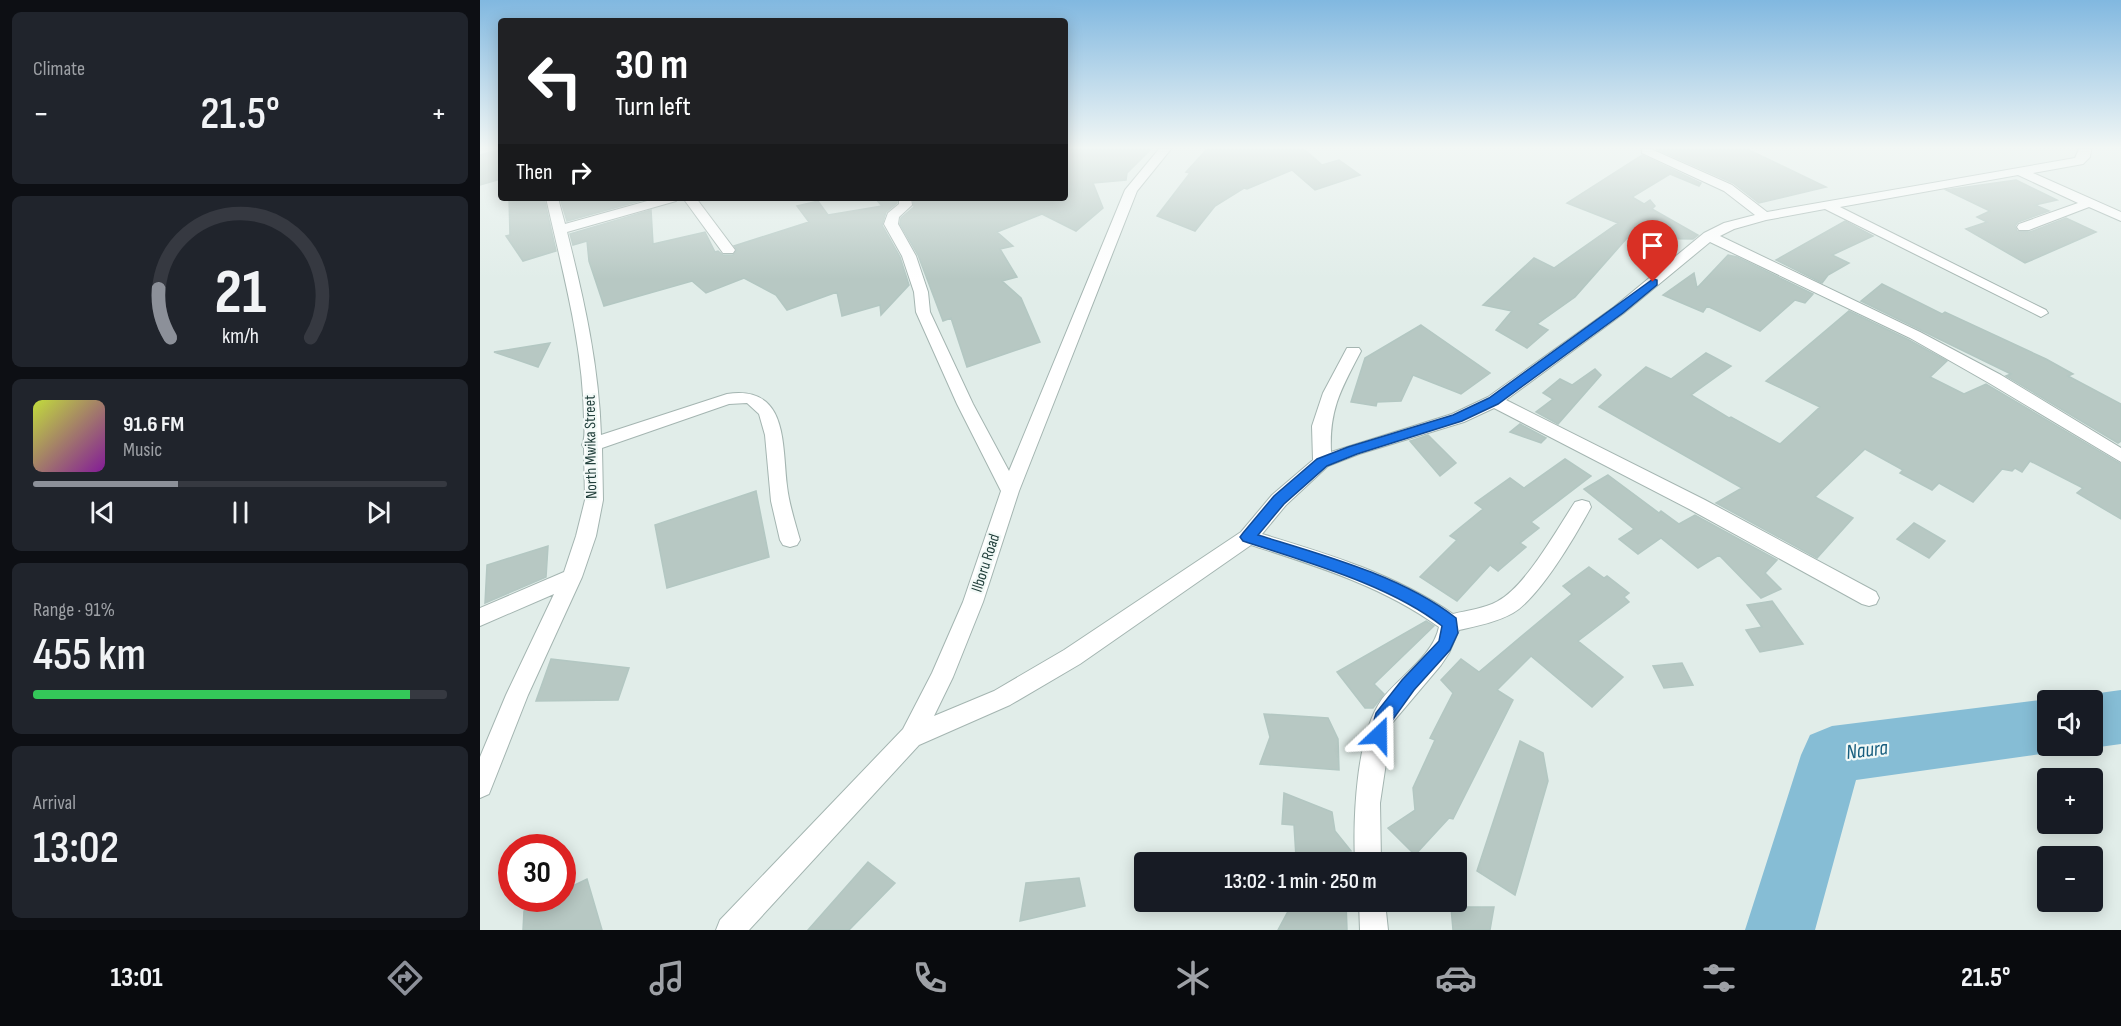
<!DOCTYPE html>
<meta charset="utf-8">
<style>
body{margin:0;font-family:"Sofia Sans Condensed",sans-serif;background:#20242c;color:#f1f3f6;height:100vh;display:flex;flex-direction:column;font-size:22px;white-space:nowrap}
*{box-sizing:border-box;margin:0}
p{font-size:20px;color:#9ea1a6}
.icon{flex:none;width:33px;height:33px;fill:none;stroke:currentColor;stroke-width:2;stroke-linecap:round;stroke-linejoin:round}
.map{position:relative;flex:1;overflow:hidden}
.details{display:flex;flex-direction:column;gap:12px;padding:12px;background:#0d0f14;width:480px}
.details>*{flex:none}
.top-card{position:absolute;left:18px;top:18px;width:570px;height:183px;border-radius:6px;box-shadow:0 3px 15px #0003;background:#202124;color:#fff;overflow:hidden}
.tools{position:absolute;left:1557px;top:690px;display:grid;gap:12px}
.tools a{display:grid;place-items:center;width:66px;height:66px;border-radius:6px;background:#171b24;box-shadow:0 3px 15px #0003;font-size:30px}
.speed{position:absolute;left:18px;top:834px;display:flex;gap:12px;font-size:30px;font-weight:700;text-align:center}
.speed>*{display:grid;place-content:center;width:78px;height:78px;border-radius:50%;background:#171b24;box-shadow:0 3px 15px #0003;line-height:1}
.speed .limit{border:9px solid #d22;background:#fff;color:#111}
.pin{position:absolute;display:grid;place-items:center;width:51px;height:51px;color:#fff;margin:-62px -26px;border-radius:50% 50% 50% 0;rotate:-45deg;box-shadow:0 0 6px #0007}
.pin .icon{rotate:45deg}
.me{position:absolute;width:66px;margin:-33px;rotate:23deg;stroke-linejoin:round;filter:drop-shadow(0 0 4px #0008)}
.turn{display:flex;align-items:center;gap:21px;height:126px;padding:0 18px;font-size:27px}
.turn .icon{width:78px;height:78px;stroke-width:2.5}
.turn b{display:block;font-size:42px;line-height:51px}
.then{display:flex;align-items:center;height:57px;padding:0 18px;background:#0003;gap:12px;font-size:22px}
.big{font-size:45px;font-weight:600;line-height:1.1}
.details .card{flex:1;display:flex;flex-direction:column;justify-content:center;gap:9px;min-width:0;padding:0 21px;border-radius:9px;background:#20242c}
.details .dial{align-items:center;gap:0}
.dial svg{height:156px;overflow:visible;fill:none;stroke:#363941;stroke-width:7;stroke-linecap:round;text-anchor:middle}
.dial text{fill:#f1f3f6;stroke:none}
.song{display:flex;align-items:center;gap:18px}
.cover{width:72px;height:72px;border-radius:9px;background:linear-gradient(135deg,hsl(70 70% 55%),hsl(290 70% 35%))}
.played{height:6px;border-radius:3px;background:linear-gradient(90deg,#8c9099 35%,#363941 35%)}
.keys{display:flex;justify-content:space-around;direction:ltr}
.heat{display:flex;justify-content:space-between;align-items:center;font-size:33px;direction:ltr}
.charge{height:9px;border-radius:4px;background:linear-gradient(90deg,#34c759 91%,#363941 0)}
.trip{position:absolute;left:654px;top:852px;width:333px;height:60px;border-radius:6px;background:#171b24;box-shadow:0 3px 15px #0003;font-weight:600;line-height:60px;text-align:center}
.dock{display:flex;height:96px;justify-content:space-around;align-items:center;background:#090b0e;color:#9ea1a6}
.dock .icon{width:42px;height:42px}
.dock .selected{color:#8c9099}
.dock b{font-size:27px;color:#f1f3f6}
main{display:flex;flex:1;min-height:0}
.map>svg:first-child{display:block}
.lines{fill:none;stroke-linecap:round;stroke-linejoin:round}
.river{fill:#86bdd5;fill-rule:evenodd}
.building{fill:#b7c8c3;stroke:#b3c7c2;stroke-width:1.5}
.minor-casing{stroke:#a4b5b1;stroke-width:2}
.minor{fill:#fff;fill-rule:evenodd}
.route{fill:#1a73e8;stroke:#114b97;stroke-width:1.5}
.labels{text-anchor:middle;dominant-baseline:central;stroke-width:4.5;stroke-linejoin:round;paint-order:stroke}
.street-label{font-size:16px;fill:#213f3b;stroke:#f2f9f7}
.near-water-label{font-size:21px;font-style:italic;fill:#175e7e;stroke:#f2f9f7}
</style>
<main>
<section class="details">
<div class="card"><p>Climate</p>
<div class="heat"><a>−</a><b class="big">21.5°</b><a>+</a></div>
</div>
<div class="card dial"><svg viewBox="0 0 100 80">
<path d="M14 69A42 42 0 1 1 86 69"/>
<path d="M14 69A42 42 0 0 1 8 44" stroke="#8c9099"/>
<text x="50" y="56" font-size="32" font-weight="700">21</text>
<text x="50" y="72" font-size="11">km/h</text>
</svg></div>
<div class="card">
<div class="song"><i class="cover"></i><div><b>91.6 FM</b><p>Music</p></div></div>
<div class="played"></div>
<div class="keys"><svg class="icon" aria-label="previous" viewBox="0 0 24 24"><path d="M18 5L8 12l10 7zM5 5v14"/></svg><svg class="icon" aria-label="pause" viewBox="0 0 24 24"><path d="M8 5v14M16 5v14"/></svg><svg class="icon" aria-label="next" viewBox="0 0 24 24"><path d="M6 5l10 7-10 7zM19 5v14"/></svg></div>
</div>
<div class="card"><p>Range · 91%</p><b class="big">455 km</b><div class="charge"></div></div>
<div class="card"><p>Arrival</p><b class="big">13:02</b></div>
</section>
<div class="map">
<svg width="1641" height="930" viewBox="0 0 1641 930">
<rect width="100%" height="100%" fill="#e1ede9"/>
<g class="lines">
<path class="river" d="M 1641,690 L 1641,744 L 1612,748 L 1605,746 L 1612,746 L 1612,700 L 1594,700 L 1612,694 Z
M 1568,699 L 1573,700 L 1568,700 L 1568,746 L 1589,746 L 1568,753 L 1376,780 L 1335,930 L 1265,930 L 1321,755 L 1330,735 L 1352,726 Z"/>
</g>
<path class="building" d="M 21,149 L 21,179 L 0,185 L 0,155 Z
M 585,149 L 671,149 L 647,173 L 646,180 L 613,183 L 623,208 L 596,231 L 562,214 L 517,232 L 533,246 L 520,249 L 537,277 L 522,281 L 541,298 L 560,342 L 487,367 L 471,318 L 463,321 L 438,255 L 420,224 L 421,218 L 434,207 L 433,198 L 585,198 Z
M 727,149 L 824,149 L 842,165 L 859,160 L 880,175 L 835,190 L 812,170 L 767,189 L 764,188 L 735,206 L 715,231 L 677,216 L 710,173 L 706,172 Z
M 1176,149 L 1267,149 L 1346,187 L 1279,203 L 1253,183 Z
M 1162,155 L 1221,183 L 1219,186 L 1190,174 L 1152,197 L 1164,204 L 1170,200 L 1175,206 L 1172,209 L 1218,235 L 1213,239 L 1147,238 L 1095,297 L 1057,324 L 1068,330 L 1047,348 L 1016,330 L 1032,311 L 1003,305 L 1054,258 L 1074,268 L 1138,223 L 1087,203 Z
M 1536,180 L 1577,200 L 1555,205 L 1569,211 L 1538,222 L 1535,226 L 1537,231 L 1550,232 L 1586,218 L 1616,232 L 1545,263 L 1486,229 L 1507,222 L 1497,217 L 1510,211 L 1466,190 Z
M 29,198 L 64,198 L 76,251 L 43,261 L 26,236 L 30,235 Z
M 80,198 L 170,198 L 87,221 Z
M 395,198 L 417,198 L 417,203 L 406,212 L 402,225 L 420,257 L 429,285 L 401,315 L 400,305 L 362,316 L 357,292 L 307,310 L 296,295 L 264,278 L 226,293 L 212,281 L 124,306 L 109,261 L 107,241 L 93,245 L 90,234 L 171,210 L 173,244 L 225,232 L 235,252 L 238,251 L 243,255 L 253,255 L 257,250 L 254,246 L 329,222 L 317,206 L 338,201 L 348,215 L 402,206 Z
M 1365,221 L 1393,236 L 1352,255 L 1369,263 L 1348,275 L 1342,283 L 1296,260 Z
M 1248,255 L 1257,257 L 1333,294 L 1325,303 L 1315,300 L 1280,331 L 1227,306 L 1223,312 L 1183,295 L 1214,273 L 1217,288 Z
M 1402,284 L 1462,314 L 1465,312 L 1566,359 L 1593,374 L 1588,376 L 1641,404 L 1641,441 L 1638,443 L 1526,376 L 1531,374 L 1381,301 Z
M 1369,311 L 1429,340 L 1467,361 L 1450,377 L 1484,394 L 1506,384 L 1641,464 L 1641,519 L 1597,493 L 1603,488 L 1550,461 L 1542,472 L 1535,468 L 1532,471 L 1522,469 L 1493,502 L 1459,483 L 1452,490 L 1420,473 L 1423,470 L 1385,449 L 1335,497 L 1373,518 L 1337,558 L 1236,503 L 1262,488 L 1119,407 L 1166,367 L 1191,379 L 1226,353 L 1251,366 L 1211,395 L 1249,418 L 1251,417 L 1300,444 L 1340,407 L 1286,381 Z
M 941,325 L 1010,373 L 981,394 L 933,375 L 921,401 L 897,402 L 896,406 L 871,402 L 885,358 Z
M 70,343 L 58,367 L 14,352 Z
M 1115,369 L 1121,375 L 1078,424 L 1056,412 L 1073,399 L 1063,393 L 1080,379 L 1092,385 Z
M 1040,424 L 1066,438 L 1061,443 L 1030,432 Z
M 948,435 L 976,463 L 960,476 L 930,441 Z
M 1085,459 L 1111,476 L 1051,522 L 1059,528 L 1040,543 L 1046,547 L 1018,571 L 1010,565 L 977,601 L 940,577 L 977,540 L 970,536 L 1003,509 L 995,503 L 1030,478 L 1044,488 Z
M 1128,475 L 1179,513 L 1181,511 L 1199,524 L 1215,515 L 1297,560 L 1285,573 L 1301,589 L 1281,598 L 1239,555 L 1218,568 L 1181,538 L 1158,554 L 1139,539 L 1154,529 L 1104,489 Z
M 276,491 L 289,557 L 187,588 L 175,525 Z
M 1434,523 L 1465,541 L 1449,558 L 1417,539 Z
M 68,546 L 66,577 L 5,603 L 7,565 Z
M 1109,567 L 1124,578 L 1127,576 L 1149,593 L 1144,597 L 1149,602 L 1098,641 L 1143,677 L 1112,707 L 1051,656 L 1017,690 L 1033,700 L 973,819 L 969,818 L 935,855 L 908,828 L 935,810 L 933,788 L 955,740 L 950,738 L 973,693 L 961,680 L 981,659 L 999,672 L 1092,594 L 1083,586 Z
M 1292,601 L 1323,644 L 1280,652 L 1266,630 L 1282,627 L 1267,605 Z
M 946,621 L 954,626 L 894,684 L 904,694 L 893,708 L 885,708 L 857,672 Z
M 71,659 L 149,668 L 138,700 L 56,701 Z
M 1202,663 L 1213,685 L 1184,688 L 1173,666 Z
M 784,714 L 848,718 L 858,739 L 859,770 L 780,764 L 790,737 Z
M 1040,741 L 1063,753 L 1068,781 L 1035,895 L 997,871 Z
M 804,793 L 852,812 L 855,831 L 871,851 L 816,857 L 814,825 L 802,824 Z
M 388,862 L 415,883 L 369,930 L 328,930 Z
M 599,878 L 605,906 L 540,921 L 546,883 Z
M 107,879 L 122,930 L 43,930 L 44,911 L 69,898 L 82,898 L 82,891 Z
M 813,902 L 866,902 L 867,930 L 798,930 Z
M 971,907 L 1014,907 L 1010,930 L 973,930 Z"/>
<g class="lines">
<g class="minor-casing">
<path id="minor" d="M 679,149 L 691,149 L 657,191 L 539,491 L 503,602 L 473,677 L 454,716 L 514,691 L 584,650 L 761,532 L 792,495 L 833,460 L 832,426 L 843,393 L 867,348 L 879,348 L 881,351 C 862,388 849,408 851,452 L 972,414 L 1008,397 L 1134,307 L 1224,233 L 1244,223 L 1275,215 L 1244,191 L 1162,153 L 1162,149 L 1171,149 L 1252,185 L 1287,212 L 1595,158 L 1599,149 L 1611,149 L 1610,157 L 1603,164 L 1553,173 L 1641,212 L 1641,221 L 1609,207 L 1549,230 L 1539,230 L 1537,227 L 1539,224 L 1598,203 L 1538,175 L 1360,207 L 1566,310 L 1568,313 L 1561,317 L 1345,209 L 1286,220 L 1254,229 L 1240,236 L 1440,332 L 1521,375 L 1641,448 L 1641,462 L 1509,383 L 1430,338 L 1230,242 L 1144,313 L 1026,400 L 1225,500 L 1396,592 L 1399,598 L 1396,604 L 1389,606 L 1382,604 L 1211,510 L 1014,408 L 984,422 L 879,454 L 848,466 L 806,505 L 782,534 C 848,554 915,574 973,614 C 988,610 1004,609 1018,601 C 1046,586 1077,529 1095,502 L 1102,500 L 1109,502 L 1111,507 C 1096,535 1060,597 1033,613 C 1017,622 997,626 979,630 L 969,653 L 961,665 L 912,723 L 900,803 L 901,862 L 875,862 C 873,818 876,735 902,699 C 920,676 953,656 959,627 C 902,586 836,566 771,545 L 600,664 L 530,705 L 439,745 L 269,930 L 236,930 L 240,920 L 423,729 L 452,673 L 483,602 L 521,491 L 477,404 L 436,312 L 434,292 L 422,256 L 404,224 L 408,213 L 419,204 L 419,198 L 431,198 L 432,205 L 419,217 L 418,224 L 436,256 L 448,292 L 450,312 L 493,404 L 529,471 L 645,190 Z
M 66,198 L 78,198 L 85,224 L 178,198 L 198,198 L 196,201 L 87,232 C 104,299 119,366 121,435 L 247,394 C 308,385 302,443 307,486 C 309,504 315,522 320,540 L 317,545 L 310,547 L 303,545 L 300,540 L 291,501 L 285,435 L 279,414 L 267,403 L 249,404 L 122,448 L 123,500 L 116,536 L 102,577 L 48,695 L 9,794 L 0,798 L 0,757 L 26,695 L 74,594 L 0,626 L 0,608 L 84,572 L 96,536 L 105,500 L 104,448 L 102,445 C 106,437 104,426 104,418 C 103,344 82,269 66,198 Z
M 203,198 L 216,198 L 255,250 L 253,253 L 243,253 Z
M 879,902 L 905,902 L 908,930 L 880,930 Z"/>
</g>
<use href="#minor" class="minor"/>
</g>
<linearGradient id="sky" x2="0" y2="1"><stop stop-color="#81b8e0"/><stop offset="0.53" stop-color="#f2f7f5"/><stop offset="1" stop-color="#f2f7f5" stop-opacity="0"/></linearGradient>
<rect width="1641" height="279" fill="url(#sky)"/>
<path class="route" d="M 1173,279 L 1177,280 L 1177,285 L 1143,313 L 1018,404 L 982,421 L 877,454 L 847,466 L 804,504 L 778,535 C 843,555 922,576 976,618 L 978,633 L 970,650 L 934,690 L 911,722 L 905,741 L 899,744 L 893,741 L 890,735 L 896,713 L 922,680 L 959,641 L 962,626 C 910,585 826,562 763,541 L 760,537 L 763,533 L 794,496 L 837,459 L 868,447 L 973,415 L 1009,398 Z"/>
<g class="labels">
<g class="street-label">
<text transform="translate(111 447) rotate(-91)">North Mwika Street</text>
<text transform="translate(506 563) rotate(-72)">Ilboru Road</text>
</g>
<g class="near-water-label">
<text transform="translate(1387 750) rotate(-7)">Naura</text>
</g>
</g>
</svg>
<div class="tools">
<a><svg class="icon" aria-label="sound" viewBox="0 0 24 24"><path d="M4 9h4l5-4v14l-5-4H4zM17 9q2 3 0 6"/></svg></a>
<a>+</a>
<a>−</a>
</div>
<div class="speed"><div class="limit">30</div></div>
<div class="pin" style="left:1173px;top:282px;background:#d93025"><svg class="icon" aria-label="arrive" viewBox="0 0 24 24"><path d="M6 21V4h12l-3 4 3 4H6"/></svg></div>
<svg class="me" style="left:899px;top:735px" viewBox="-20 -20 40 40"><path d="M0-17L14 15 0 8-14 15z" fill="#1a73e8" stroke="#fff" stroke-width="4"/></svg>
<div class="trip">13:02 · 1 min · 250 m</div>
<div class="top-card">
<div class="turn"><svg class="icon" aria-label="left" viewBox="0 0 24 24"><path d="M17 20v-9H6M10 6l-5 5 5 5"/></svg><div><b>30 m</b>Turn left</div></div>
<div class="then">Then<svg class="icon" aria-label="right" viewBox="0 0 24 24"><path d="M7 20v-9h11M14 6l5 5-5 5"/></svg></div>
</div>
</div>
</main>
<nav class="dock">
<b>13:01</b>
<svg class="icon selected" aria-label="directions" viewBox="0 0 24 24"><path d="M12 3l9 9-9 9-9-9zM9 14v-3h6M13 9l2 2-2 2"/></svg>
<svg class="icon" aria-label="music" viewBox="0 0 24 24"><path d="M9 18V5l10-2v13"/><circle cx="6" cy="18" r="3"/><circle cx="16" cy="16" r="3"/></svg>
<svg class="icon" aria-label="phone" viewBox="0 0 24 24"><path d="M5 4h4l2 5-3 2q2 4 5 5l2-3 5 2v4C11 20 4 13 5 4z"/></svg>
<svg class="icon" aria-label="climate" viewBox="0 0 24 24"><path d="M12 3v18M4 7l16 10M4 17L20 7"/></svg>
<svg class="icon" aria-label="car" viewBox="0 0 24 24"><path d="M5 17H2v-5l4-1 3-4h7l3 4 3 1v5h-3M9 17h6M6 11h13"/><circle cx="7" cy="17" r="2"/><circle cx="17" cy="17" r="2"/></svg>
<svg class="icon" aria-label="filters" viewBox="0 0 24 24"><path d="M4 7h16M4 17h16"/><circle cx="9" cy="7" r="2"/><circle cx="15" cy="17" r="2"/></svg>
<b>21.5°</b>
</nav>
